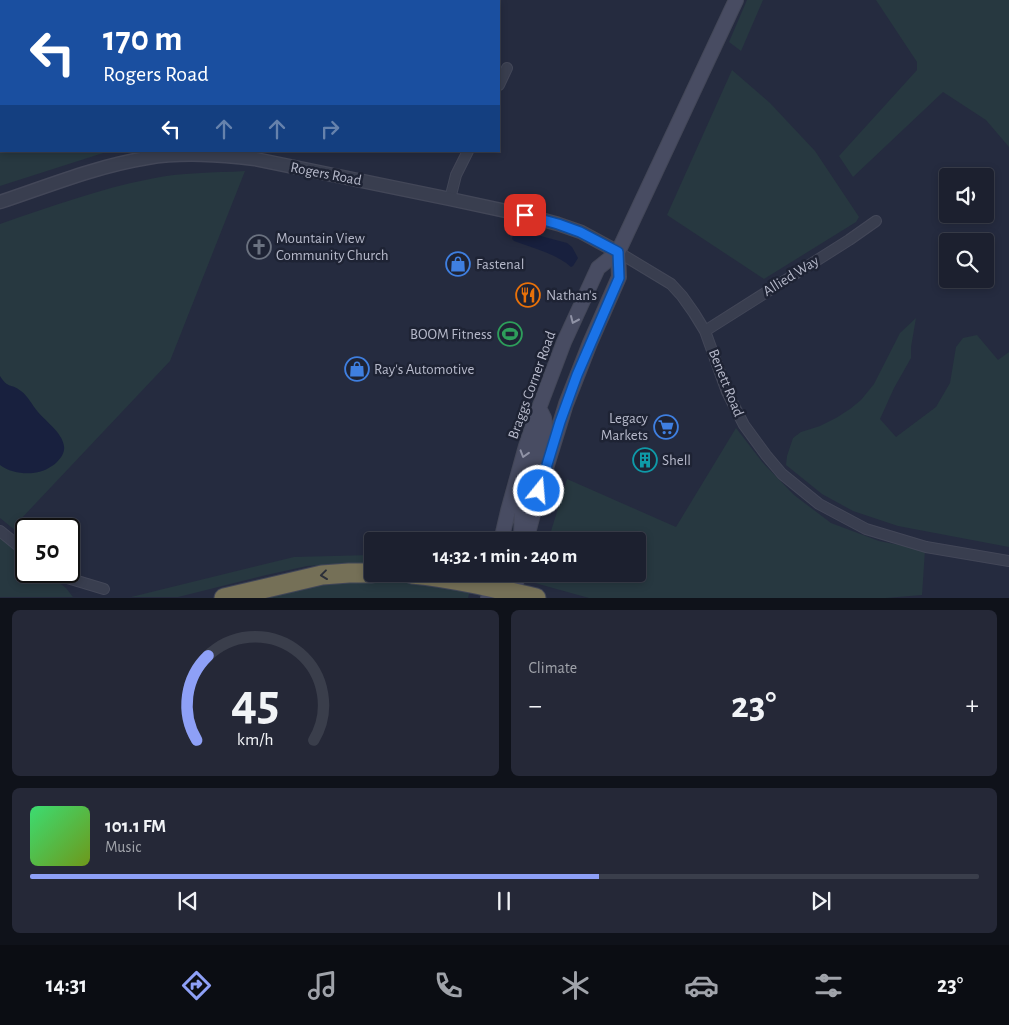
<!DOCTYPE html>
<meta charset="utf-8">
<style>
body{margin:0;font-family:"Alegreya Sans",sans-serif;background:#252837;color:#f1f3f6;height:100vh;display:flex;flex-direction:column;font-size:19px;white-space:nowrap}
*{box-sizing:border-box;margin:0}
p{font-size:16px;color:#a0a3aa}
.icon{flex:none;width:28px;height:28px;fill:none;stroke:currentColor;stroke-width:2;stroke-linecap:round;stroke-linejoin:round}
.map{position:relative;height:598px;overflow:hidden}
.side{display:flex;flex-direction:column;gap:12px;padding:12px;background:#0f121a;flex:1}
.side>*{flex:none}
.banner{position:absolute;left:0px;top:0px;width:500px;height:152px;box-shadow:0 2px 8px #0003,0 0 0 1px #3a3e4b;background:#1a4fa0;color:#fff;overflow:hidden}
.fabs{position:absolute;left:939px;top:168px;display:grid;gap:10px}
.fabs a{display:grid;place-items:center;width:55px;height:55px;border-radius:5px;background:#1c202f;box-shadow:0 2px 8px #0003,0 0 0 1px #3a3e4b;font-size:25px}
.speed{position:absolute;left:15px;top:518px;display:flex;gap:10px;font-size:25px;font-weight:700;text-align:center}
.speed>*{display:grid;place-content:center;width:65px;height:65px;border-radius:50%;background:#1c202f;box-shadow:0 2px 8px #0003,0 0 0 1px #3a3e4b;line-height:1}
.speed .limit{border:2px solid #111;border-radius:8px;background:#fff;color:#111}
.pin{position:absolute;display:grid;place-items:center;width:42px;height:42px;color:#fff;margin:-21px;border-radius:10px;box-shadow:0 2px 8px #0006}
.me{position:absolute;width:55px;margin:-28px;rotate:17deg;stroke-linejoin:round;filter:drop-shadow(0 0 4px #0008)}
.turn{display:flex;align-items:center;gap:18px;height:105px;padding:0 20px;font-size:22px}
.turn .icon{width:65px;height:65px;stroke-width:2.5}
.turn b{display:block;font-size:35px;line-height:42px}
.lanes{display:flex;align-items:center;height:48px;padding:0 20px;background:#0003;justify-content:center;gap:25px;direction:ltr}
.lanes .off{opacity:.35}
.big{font-size:38px;font-weight:600;line-height:1.1}
.side .tile{flex:1;display:flex;flex-direction:column;justify-content:center;gap:8px;min-width:0;padding:0 18px;border-radius:8px;background:#252837}
.side .dial{align-items:center;gap:0}
.dial svg{height:130px;overflow:visible;fill:none;stroke:#3a3e4b;stroke-width:7;stroke-linecap:round;text-anchor:middle}
.dial text{fill:#f1f3f6;stroke:none}
.song{display:flex;align-items:center;gap:15px}
.cover{width:60px;height:60px;border-radius:8px;background:linear-gradient(135deg,hsl(140 70% 55%),hsl(80 70% 35%))}
.played{height:5px;border-radius:2px;background:linear-gradient(90deg,#8ea0f7 60%,#3a3e4b 60%)}
.keys{display:flex;justify-content:space-around;direction:ltr}
.heat{display:flex;justify-content:space-between;align-items:center;font-size:28px;direction:ltr}
.side .tiles{flex:1;display:grid;gap:12px;grid-template-columns:1fr 1fr}
.tile:last-child{grid-column:span 2}
.trip{position:absolute;left:364px;top:532px;width:282px;height:50px;border-radius:5px;background:#1c202f;box-shadow:0 2px 8px #0003,0 0 0 1px #3a3e4b;font-weight:600;line-height:50px;text-align:center}
.menu{display:flex;height:80px;justify-content:space-around;align-items:center;background:#0b0d13;color:#a0a3aa}
.menu .icon{width:35px;height:35px}
.menu .active{color:#8ea0f7}
.menu b{font-size:22px;color:#f1f3f6}
.map>svg:first-child{display:block}
.green{fill:#273840}
.water{fill:#18203e}
.lines{fill:none;stroke-linecap:round;stroke-linejoin:round}
.minor-casing{stroke:#434758;stroke-width:12}
.tertiary-casing{stroke:#434758;stroke-width:15}
.secondary-casing{stroke:#434758;stroke-width:16}
.motorway-casing{stroke:#414657;stroke-width:21}
.minor{stroke:#393e4f;stroke-width:10}
.tertiary{stroke:#393e4f;stroke-width:12}
.secondary{stroke:#484c62;stroke-width:14}
.motorway{stroke:#757057;stroke-width:19}
.oneway{stroke:#9093a6}
.oneway2{stroke:#2b2f39}
.route-casing{stroke:#114b97;stroke-width:12}
.route{stroke:#1a73e8;stroke-width:9}
.labels{text-anchor:middle;dominant-baseline:central;stroke-width:5;stroke-linejoin:round;paint-order:stroke}
.street-label{font-size:15px;fill:#b6b9ca;stroke:#1e2334}
.poi-label{font-size:15px;fill:#b6b9ca;stroke:#1e2334;text-anchor:start}
</style>
<div class="map">
<svg width="1009" height="598" viewBox="0 0 1009 598">
<rect width="100%" height="100%" fill="#252b3f"/>
<path class="green" d="M 0,0 L 329,0 L 329,1 L 1,1 L 1,151 L 111,151 L 100,154 L 0,186 Z
M 747,0 L 763,0 L 741,51 L 729,42 Z
M 876,0 L 1009,0 L 1009,147 L 986,120 L 943,92 L 853,177 L 839,156 L 917,70 L 917,62 Z
M 732,70 L 770,103 L 815,151 L 859,217 L 856,222 L 764,279 L 667,215 Z
M 245,171 L 170,361 L 19,521 L 26,531 L 26,539 L 0,518 L 0,224 C 49,207 99,189 150,179 C 181,172 213,173 245,171 Z
M 916,318 L 911,347 L 911,358 L 894,388 L 880,419 L 896,437 L 936,407 L 950,383 L 956,347 L 963,338 L 977,335 L 998,360 L 1009,352 L 1009,547 L 898,526 L 853,511 L 822,494 L 786,465 L 787,456 L 793,438 L 801,432 L 820,426 L 836,418 L 850,409 L 861,400 L 874,384 L 900,333 Z
M 736,428 L 763,463 L 794,495 L 831,523 L 879,541 L 925,550 L 922,595 L 886,598 L 589,598 L 535,583 L 538,574 L 638,574 L 638,541 L 548,541 L 567,479 L 676,527 Z
M 0,537 L 26,557 L 26,571 L 44,571 L 66,588 L 73,597 L 0,597 Z
M 372,555 L 372,564 L 354,563 L 307,566 L 262,576 L 178,597 L 131,597 L 294,557 Z
M 356,579 L 404,580 L 442,583 L 470,590 L 468,598 L 248,598 L 287,589 Z"/>
<path class="water" d="M 522,231 L 567,243 L 572,247 L 578,258 L 573,266 L 571,267 C 555,253 533,248 514,241 L 512,239 L 514,232 Z
M 0,376 C 8,389 11,383 21,391 C 28,396 32,405 38,412 C 50,426 77,443 57,462 C 51,468 42,472 33,473 C 22,474 9,472 0,465 Z"/>
<g class="lines">
<g class="minor-casing">
<path id="minor" d="M 499,85 L 507,68
M 450,199 L 456,175 L 468,151
M 618,252 L 671,284 L 682,296 L 694,313 L 705,331 L 727,392 L 744,425 L 766,455 L 782,474 L 819,504 L 866,529 L 926,547 L 1009,561
M 705,331 L 849,240 L 876,221
M 0,531 L 26,552
M 53,571 L 64,577 L 104,589"/>
</g>
<g class="tertiary-casing">
<path id="tertiary" d="M 0,202 C 48,186 97,166 147,158 C 183,152 220,155 255,159 L 450,199 L 525,215 L 558,224 L 581,232 L 618,252"/>
</g>
<g class="secondary-casing">
<path id="secondary" d="M 521,540 L 522,506 L 545,425 L 544,418 L 539,408
M 501,541 L 508,511 L 526,446 L 539,408 L 564,342 L 598,268 L 618,252 L 736,0
M 526,541 L 539,491 L 566,404 L 590,343 L 619,277 L 618,252
M 488,598 L 493,574
M 513,598 L 518,574"/>
</g>
<g class="motorway-casing">
<path id="motorway" d="M 412,574 C 454,578 495,588 536,598
M 224,598 L 322,575 L 349,573 L 372,573"/>
</g>
<use href="#minor" class="minor"/>
<use href="#tertiary" class="tertiary"/>
<use href="#secondary" class="secondary"/>
<use href="#motorway" class="motorway"/>
</g>
<defs><path id="oneway-chevron" d="M-2-3.5L2.5 0L-2 3.5" fill="none" stroke-width="1.6" stroke-linecap="round" stroke-linejoin="round" transform="scale(1.25)"/></defs>
<g class="oneway">
<use href="#oneway-chevron" transform="translate(574 320) rotate(114)"/>
<use href="#oneway-chevron" transform="translate(524 454) rotate(107)"/>
</g>
<use class="oneway2" href="#oneway-chevron" transform="translate(324 575) rotate(173)"/>
<g class="lines">
<g class="route-casing">
<path id="route" d="M 525,215 L 558,224 L 580,232 L 618,252 L 619,278 L 577,375 L 560,422 L 539,491"/>
</g>
<use href="#route" class="route"/>
</g>
<defs>
<g id="church-ring" transform="scale(1.25)"><circle r="9.5" fill="#1e2334" stroke="#6b7280" stroke-width="1.5"/><path d="M-1.2-6h2.4v3.5h3.3v2.4h-3.3V6h-2.4V-.1h-3.3v-2.4h3.3Z" fill="#6b7280"/></g>
<g id="shop-ring" transform="scale(1.25)"><circle r="9.5" fill="#1e2334" stroke="#3f7fe0" stroke-width="1.5"/><path d="M-5-2.5h2.3a2.7 3.5 0 0 1 5.4 0H5L5.5 6h-11ZM-1.5-2.5h3a1.5 2.3 0 0 0-3 0Z" fill="#3f7fe0"/></g>
<g id="restaurant-ring" transform="scale(1.25)"><circle r="9.5" fill="#1e2334" stroke="#e8710a" stroke-width="1.5"/><path d="M-5-6h1v4h1v-4h1v4h1v-4h1v5L-1.5 .5V6h-2V.5L-5-1ZM5-6V6H3V1.5H1.5Q1.5-4 5-6Z" fill="#e8710a"/></g>
<g id="stadium-ring" transform="scale(1.25)"><circle r="9.5" fill="#1e2334" stroke="#2e9e5b" stroke-width="1.5"/><path d="M0-5a6.5 5 0 1 0 0 10a6.5 5 0 1 0 0-10ZM-3.5-1.8h7v3.6h-7Z" fill="#2e9e5b"/></g>
<g id="supermarket-ring" transform="scale(1.25)"><circle r="9.5" fill="#1e2334" stroke="#3f7fe0" stroke-width="1.5"/><path d="M-6-5.5h2.5l.6 2H6L4.5 2H-2.5L-4.4-4H-6ZM-1.5 3.2a1.3 1.3 0 1 0 .1 0ZM3 3.2a1.3 1.3 0 1 0 .1 0Z" fill="#3f7fe0"/></g>
<g id="building-ring" transform="scale(1.25)"><circle r="9.5" fill="#1e2334" stroke="#0f9aa8" stroke-width="1.5"/><path d="M-4-6H4V6H1V3H-1V6H-4ZM-2.5-4.3h1.7v1.8h-1.7ZM.8-4.3h1.7v1.8H.8ZM-2.5-1h1.7V.8h-1.7ZM.8-1h1.7V.8H.8Z" fill="#0f9aa8"/></g>
</defs>
<g fill-rule="evenodd">
<use href="#church-ring" x="259" y="247"/>
<use href="#shop-ring" x="458" y="264"/>
<use href="#restaurant-ring" x="528" y="295"/>
<use href="#stadium-ring" x="510" y="334"/>
<use href="#shop-ring" x="357" y="369"/>
<use href="#supermarket-ring" x="666" y="427"/>
<use href="#building-ring" x="645" y="460"/>
</g>
<g class="labels">
<g class="street-label">
<text transform="translate(326 174) rotate(11)">Rogers Road</text>
<text transform="translate(791 276) rotate(-32)">Allied Way</text>
<text transform="translate(726 383) rotate(68)">Benett Road</text>
<text transform="translate(532 385) rotate(-70)">Braggs Corner Road</text>
</g>
<g class="poi-label">
<text x="276" y="238">Mountain View<tspan x="276" dy="17">Community Church</tspan></text>
<text x="476" y="264">Fastenal</text>
<text x="546" y="295">Nathan's</text>
<text x="492" y="334" text-anchor="end">BOOM Fitness</text>
<text x="374" y="369">Ray's Automotive</text>
<text x="648" y="418" text-anchor="end">Legacy<tspan x="648" dy="17">Markets</tspan></text>
<text x="662" y="460">Shell</text>
</g>
</g>
</svg>
<div class="fabs">
<a><svg class="icon" aria-label="sound" viewBox="0 0 24 24"><path d="M4 9h4l5-4v14l-5-4H4zM17 9q2 3 0 6"/></svg></a>
<a><svg class="icon" aria-label="search" viewBox="0 0 24 24"><circle cx="10" cy="10" r="6"/><path d="M15 15l6 6"/></svg></a>
</div>
<div class="speed"><div class="limit">50</div></div>
<div class="pin" style="left:525px;top:215px;background:#d93025"><svg class="icon" aria-label="arrive" viewBox="0 0 24 24"><path d="M6 21V4h12l-3 4 3 4H6"/></svg></div>
<svg class="me" style="left:539px;top:491px" viewBox="-20 -20 40 40"><circle r="17" fill="#1a73e8" stroke="#fff" stroke-width="3"/><path d="M0-11L8 9 0 5-8 9z" fill="#fff"/></svg>
<div class="trip">14:32 · 1 min · 240 m</div>
<div class="banner">
<div class="turn"><svg class="icon" aria-label="left" viewBox="0 0 24 24"><path d="M17 20v-9H6M10 6l-5 5 5 5"/></svg><div><b>170 m</b>Rogers Road</div></div>
<div class="lanes"><svg class="icon" aria-label="left" viewBox="0 0 24 24"><path d="M17 20v-9H6M10 6l-5 5 5 5"/></svg><svg class="icon off" aria-label="ahead" viewBox="0 0 24 24"><path d="M12 20V5M6 11l6-6 6 6"/></svg><svg class="icon off" aria-label="ahead" viewBox="0 0 24 24"><path d="M12 20V5M6 11l6-6 6 6"/></svg><svg class="icon off" aria-label="right" viewBox="0 0 24 24"><path d="M7 20v-9h11M14 6l5 5-5 5"/></svg></div>
</div>
</div>
<section class="side">
<div class="tiles">
<div class="tile dial"><svg viewBox="0 0 100 80">
<path d="M14 69A42 42 0 1 1 86 69"/>
<path d="M14 69A42 42 0 0 1 21 17" stroke="#8ea0f7"/>
<text x="50" y="56" font-size="32" font-weight="700">45</text>
<text x="50" y="72" font-size="11">km/h</text>
</svg></div>
<div class="tile"><p>Climate</p>
<div class="heat"><a>−</a><b class="big">23°</b><a>+</a></div>
</div>
<div class="tile">
<div class="song"><i class="cover"></i><div><b>101.1 FM</b><p>Music</p></div></div>
<div class="played"></div>
<div class="keys"><svg class="icon" aria-label="previous" viewBox="0 0 24 24"><path d="M18 5L8 12l10 7zM5 5v14"/></svg><svg class="icon" aria-label="pause" viewBox="0 0 24 24"><path d="M8 5v14M16 5v14"/></svg><svg class="icon" aria-label="next" viewBox="0 0 24 24"><path d="M6 5l10 7-10 7zM19 5v14"/></svg></div>
</div>
</div>
</section>
<nav class="menu">
<b>14:31</b>
<svg class="icon active" aria-label="directions" viewBox="0 0 24 24"><path d="M12 3l9 9-9 9-9-9zM9 14v-3h6M13 9l2 2-2 2"/></svg>
<svg class="icon" aria-label="music" viewBox="0 0 24 24"><path d="M9 18V5l10-2v13"/><circle cx="6" cy="18" r="3"/><circle cx="16" cy="16" r="3"/></svg>
<svg class="icon" aria-label="phone" viewBox="0 0 24 24"><path d="M5 4h4l2 5-3 2q2 4 5 5l2-3 5 2v4C11 20 4 13 5 4z"/></svg>
<svg class="icon" aria-label="climate" viewBox="0 0 24 24"><path d="M12 3v18M4 7l16 10M4 17L20 7"/></svg>
<svg class="icon" aria-label="car" viewBox="0 0 24 24"><path d="M5 17H2v-5l4-1 3-4h7l3 4 3 1v5h-3M9 17h6M6 11h13"/><circle cx="7" cy="17" r="2"/><circle cx="17" cy="17" r="2"/></svg>
<svg class="icon" aria-label="filters" viewBox="0 0 24 24"><path d="M4 7h16M4 17h16"/><circle cx="9" cy="7" r="2"/><circle cx="15" cy="17" r="2"/></svg>
<b>23°</b>
</nav>
